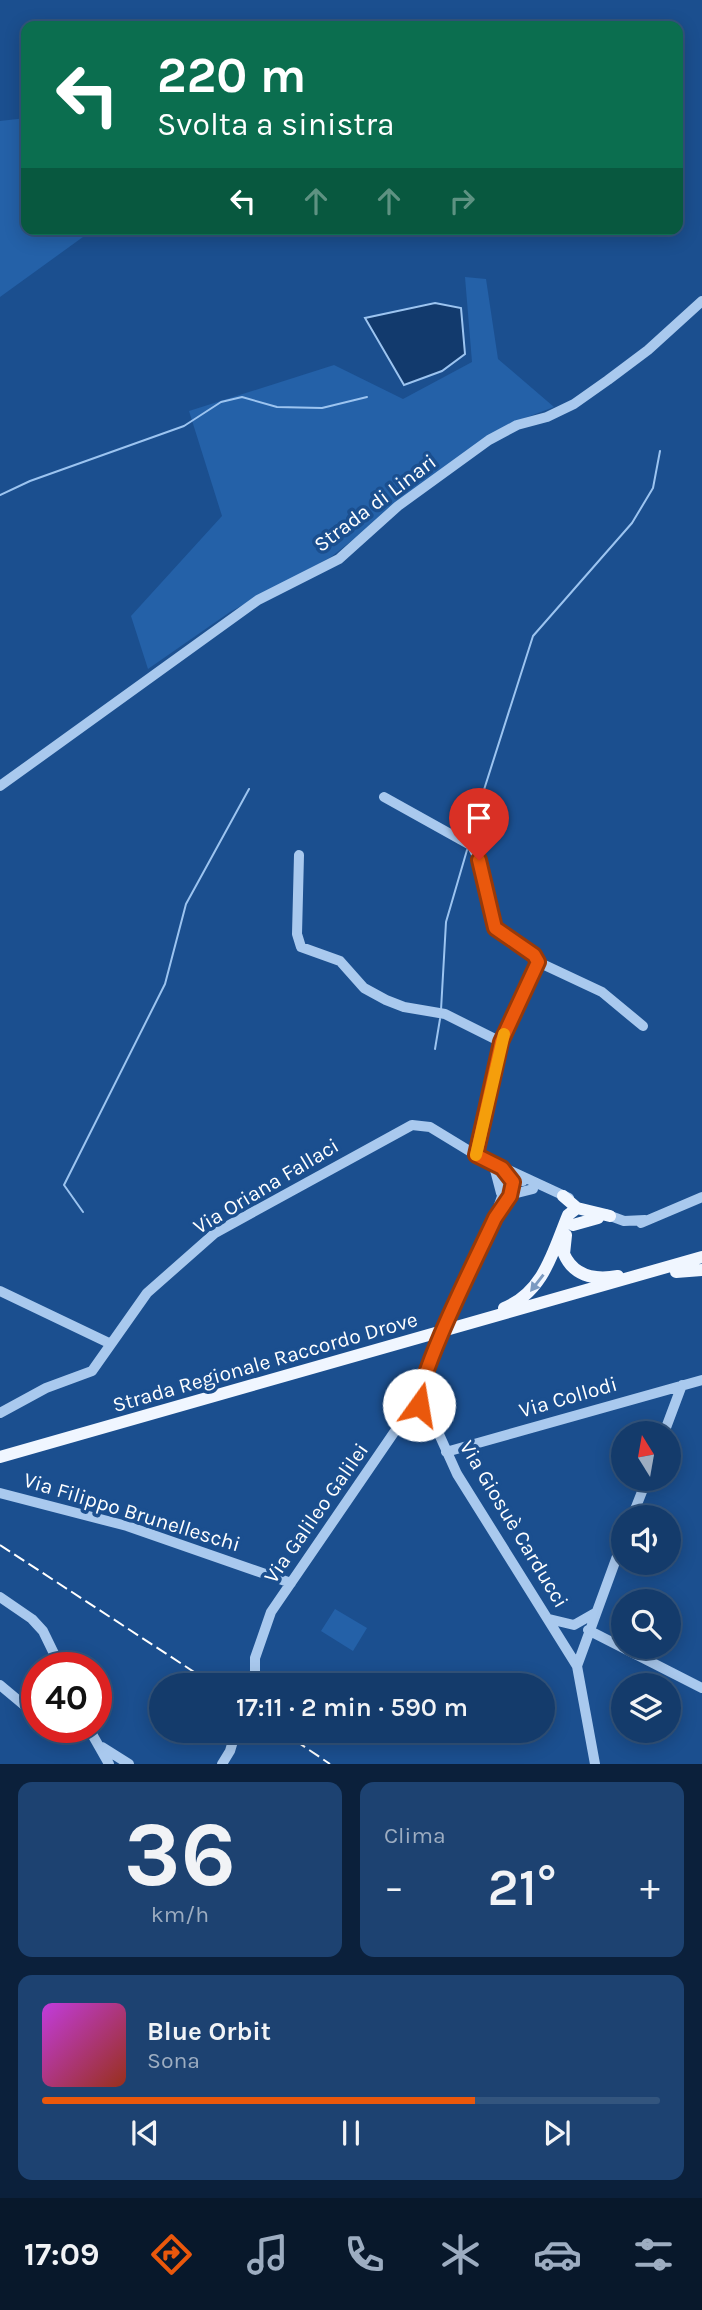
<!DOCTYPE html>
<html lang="it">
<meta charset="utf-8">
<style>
body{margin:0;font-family:Karla,sans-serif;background:#1d4271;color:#f1f3f6;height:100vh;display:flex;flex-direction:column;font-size:26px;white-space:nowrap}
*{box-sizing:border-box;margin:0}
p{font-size:23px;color:#9dadc1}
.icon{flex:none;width:38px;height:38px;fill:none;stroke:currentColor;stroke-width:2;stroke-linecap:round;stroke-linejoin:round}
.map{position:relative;height:1764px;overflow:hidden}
.details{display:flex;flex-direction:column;gap:18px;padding:18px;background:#0b203b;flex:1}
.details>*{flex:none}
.top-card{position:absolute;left:21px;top:21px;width:662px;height:214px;border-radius:14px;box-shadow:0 4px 18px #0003,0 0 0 2px #33557e;background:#0b6e4f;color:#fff;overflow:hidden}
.needle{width:46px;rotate:349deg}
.tools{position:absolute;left:611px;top:1421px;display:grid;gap:14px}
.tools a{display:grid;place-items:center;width:70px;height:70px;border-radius:50%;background:#143b6b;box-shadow:0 4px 18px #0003,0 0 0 2px #33557e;font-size:35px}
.speed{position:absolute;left:21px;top:1652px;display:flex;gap:14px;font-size:35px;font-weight:700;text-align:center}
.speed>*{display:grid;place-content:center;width:91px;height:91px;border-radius:50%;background:#143b6b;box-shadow:0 4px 18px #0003,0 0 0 2px #33557e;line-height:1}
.speed .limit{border:10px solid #d22;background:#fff;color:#111}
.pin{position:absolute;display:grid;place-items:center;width:60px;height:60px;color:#fff;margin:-72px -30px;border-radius:50% 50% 50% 0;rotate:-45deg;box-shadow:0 0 7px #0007}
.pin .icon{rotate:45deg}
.me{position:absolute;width:77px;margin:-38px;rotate:13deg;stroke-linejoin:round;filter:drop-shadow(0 0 5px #0008)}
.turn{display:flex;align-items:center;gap:24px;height:147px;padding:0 21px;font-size:32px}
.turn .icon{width:91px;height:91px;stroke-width:2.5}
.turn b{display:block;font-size:49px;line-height:60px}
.lanes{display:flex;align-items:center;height:66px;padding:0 21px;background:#0003;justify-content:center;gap:35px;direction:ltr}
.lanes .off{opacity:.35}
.big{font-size:52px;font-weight:600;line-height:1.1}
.details .widget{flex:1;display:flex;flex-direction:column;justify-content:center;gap:10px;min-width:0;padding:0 24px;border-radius:14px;background:#1d4271}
.details .dial{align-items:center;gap:0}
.dial b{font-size:91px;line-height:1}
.song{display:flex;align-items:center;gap:21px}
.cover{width:84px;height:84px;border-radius:10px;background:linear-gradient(135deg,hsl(290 70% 55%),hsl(10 70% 35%))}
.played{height:7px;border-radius:4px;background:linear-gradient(90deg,#ea580c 70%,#33557e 70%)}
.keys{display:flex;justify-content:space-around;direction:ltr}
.heat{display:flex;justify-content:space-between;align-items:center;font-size:38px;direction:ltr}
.details .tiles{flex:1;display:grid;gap:18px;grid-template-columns:1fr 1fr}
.widget:last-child{grid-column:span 2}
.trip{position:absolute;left:149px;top:1673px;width:406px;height:70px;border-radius:35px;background:#143b6b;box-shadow:0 4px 18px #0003,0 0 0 2px #33557e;font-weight:600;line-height:70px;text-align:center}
.menu{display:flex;height:112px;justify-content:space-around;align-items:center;background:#08182b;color:#9dadc1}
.menu .icon{width:49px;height:49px}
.menu .current{color:#ea580c}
.menu b{font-size:32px;color:#f1f3f6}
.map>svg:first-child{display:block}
.green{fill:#2461a8}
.water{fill:#123a6d;stroke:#9cc4f0;stroke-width:2}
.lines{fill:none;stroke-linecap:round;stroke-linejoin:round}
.stream{stroke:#9cc4f0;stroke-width:2}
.minor{stroke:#a9c9ee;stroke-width:10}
.major{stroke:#f0f6ff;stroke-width:12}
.rail{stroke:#fff;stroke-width:2;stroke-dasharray:12 5;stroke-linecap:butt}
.minor-bridge{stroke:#a9c9ee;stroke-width:10}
.oneway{fill:#7b9ac1}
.route-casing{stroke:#983908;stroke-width:18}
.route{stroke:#ea580c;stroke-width:12}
.slow{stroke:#f59e0b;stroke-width:12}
.labels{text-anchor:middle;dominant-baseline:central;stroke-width:7;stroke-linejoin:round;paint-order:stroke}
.street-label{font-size:21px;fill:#fff;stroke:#1b4f8f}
</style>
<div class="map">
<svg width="702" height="1764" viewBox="0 0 702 1764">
<rect width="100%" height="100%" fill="#1b4f8f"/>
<path class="green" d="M 26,118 L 26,229 L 94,229 L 0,297 L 0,121 Z
M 465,277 L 486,279 L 498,359 L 554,407 L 509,424 L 421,486 L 331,557 L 230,612 L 148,669 L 131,616 L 222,516 L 189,411 L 334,365 L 403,399 L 472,362 Z
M 335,1609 L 367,1628 L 353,1651 L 321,1631 Z"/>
<path class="water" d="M 435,303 L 461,308 L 465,354 L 442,371 L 404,385 L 365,318 Z"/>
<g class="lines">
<path class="stream" d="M 0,495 L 30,481 L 184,426 L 221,402 L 242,397 L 277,407 L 322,408 L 367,397
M 467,839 L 462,824 L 482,796 L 533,636 L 632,523 L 653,488 L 660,451
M 441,1010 L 446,922 L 467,850
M 435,1049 L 440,1019
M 83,1212 L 64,1185 L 165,984 L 186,904 L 249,789"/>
<path class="minor" d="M 0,786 L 258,600 L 339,559 L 398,506 L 489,440 L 517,425 L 547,417 L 574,404 L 608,380 L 648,350 L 702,301
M 384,797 L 472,846 L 479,860 L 495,928 L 536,958 L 538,962 L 501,1042
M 299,855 L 297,934 L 301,947 L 340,961 L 364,988 L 386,1000 L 404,1007 L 445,1014 L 501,1042 L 476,1155
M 538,962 L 602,992 L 643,1026
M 495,1170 L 501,1193
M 497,1211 L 507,1182 L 514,1179 L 523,1181
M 605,1214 L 624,1221 L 645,1220
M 641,1223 L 702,1197
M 0,1291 L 111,1344
M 453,1311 L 501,1207 L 513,1194 L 533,1189
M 419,1405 L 429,1412 L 457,1474 L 577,1666
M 419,1405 L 420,1389 L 436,1351
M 0,1413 L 46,1388 L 92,1371 L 147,1293 L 215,1233 L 412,1125 L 430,1127 L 476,1155 L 569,1198
M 664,1433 L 682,1385
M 446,1452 L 702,1380
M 0,1493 L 127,1526 L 291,1583
M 632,1517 L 647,1479
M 0,1597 L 32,1619 L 43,1631 L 61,1668
M 549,1619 L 574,1625 L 595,1613
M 588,1630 L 702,1688
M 0,1685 L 37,1716
M 255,1685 L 255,1658 L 271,1612 L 408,1412 L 419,1405
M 56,1727 L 69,1727
M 88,1727 L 109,1764
M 102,1747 L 129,1764
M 222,1764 L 230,1751 L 236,1731
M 595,1764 L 577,1666 L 623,1540"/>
<path class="major" d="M 563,1196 L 577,1208 L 610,1216
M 573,1225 L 598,1218
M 566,1235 L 564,1254 C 574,1277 596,1280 618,1276
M 676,1272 L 702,1270
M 504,1308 C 544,1292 553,1251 568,1215 L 577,1208
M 0,1457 L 702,1257"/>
<path class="rail" d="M 0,1545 L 214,1685
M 281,1731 L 330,1764"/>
<path class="minor-bridge" d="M 436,1351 L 453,1311"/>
</g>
<defs><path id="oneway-solid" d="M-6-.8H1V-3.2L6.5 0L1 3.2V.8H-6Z" transform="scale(1.75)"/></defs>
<use class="oneway" href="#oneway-solid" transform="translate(537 1283) rotate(128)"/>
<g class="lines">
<g class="route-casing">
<path id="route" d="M 419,1405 C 417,1375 479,1253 495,1218 L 510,1196 L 513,1182 L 502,1168 L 476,1155 L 501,1042 L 538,962 L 534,955 L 495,928 L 479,860"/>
</g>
<use href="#route" class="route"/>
<path class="slow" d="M 476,1155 L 504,1034"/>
</g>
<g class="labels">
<g class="street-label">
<text transform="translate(375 503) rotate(-37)">Strada di Linari</text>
<text transform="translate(266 1186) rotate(-31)">Via Oriana Fallaci</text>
<text transform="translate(265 1362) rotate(-16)">Strada Regionale Raccordo Drove</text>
<text transform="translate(568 1397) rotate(-16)">Via Collodi</text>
<text transform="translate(132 1512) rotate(17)">Via Filippo Brunelleschi</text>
<text transform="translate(316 1513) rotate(-55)">Via Galileo Galilei</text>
<text transform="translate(514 1524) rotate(59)">Via Giosuè Carducci</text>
</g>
</g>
</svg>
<div class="tools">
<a><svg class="needle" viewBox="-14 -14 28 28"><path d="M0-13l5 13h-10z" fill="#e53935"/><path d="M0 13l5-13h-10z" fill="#9dadc1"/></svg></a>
<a><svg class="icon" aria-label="sound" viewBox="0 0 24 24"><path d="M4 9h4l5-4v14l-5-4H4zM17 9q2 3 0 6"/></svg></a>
<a><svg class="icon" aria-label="search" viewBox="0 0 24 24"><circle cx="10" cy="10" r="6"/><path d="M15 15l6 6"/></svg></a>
<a><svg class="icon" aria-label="layers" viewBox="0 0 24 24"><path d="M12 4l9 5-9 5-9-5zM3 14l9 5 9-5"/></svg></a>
</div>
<div class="speed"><div class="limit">40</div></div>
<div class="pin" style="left:479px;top:860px;background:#d93025"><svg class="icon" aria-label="arrive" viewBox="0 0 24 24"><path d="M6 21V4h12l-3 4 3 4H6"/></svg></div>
<svg class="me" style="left:419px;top:1405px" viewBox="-20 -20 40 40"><circle r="19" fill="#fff"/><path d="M0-13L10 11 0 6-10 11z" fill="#ea580c"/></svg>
<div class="trip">17:11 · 2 min · 590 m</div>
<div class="top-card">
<div class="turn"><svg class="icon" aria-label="left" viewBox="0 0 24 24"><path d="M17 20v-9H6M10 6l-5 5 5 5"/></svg><div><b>220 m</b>Svolta a sinistra</div></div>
<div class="lanes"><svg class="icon" aria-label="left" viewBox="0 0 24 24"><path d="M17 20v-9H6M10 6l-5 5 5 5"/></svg><svg class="icon off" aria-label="ahead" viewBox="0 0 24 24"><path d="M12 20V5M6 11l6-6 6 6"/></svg><svg class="icon off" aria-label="ahead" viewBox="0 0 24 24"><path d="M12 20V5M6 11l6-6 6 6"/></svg><svg class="icon off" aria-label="right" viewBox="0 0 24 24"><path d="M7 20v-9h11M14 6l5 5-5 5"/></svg></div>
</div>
</div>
<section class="details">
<div class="tiles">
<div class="widget dial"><b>36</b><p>km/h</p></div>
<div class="widget"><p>Clima</p>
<div class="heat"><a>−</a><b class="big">21°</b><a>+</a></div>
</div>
<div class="widget">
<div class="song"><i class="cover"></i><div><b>Blue Orbit</b><p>Sona</p></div></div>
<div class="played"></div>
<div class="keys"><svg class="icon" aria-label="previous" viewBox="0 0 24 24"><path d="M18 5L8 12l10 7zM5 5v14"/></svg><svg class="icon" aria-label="pause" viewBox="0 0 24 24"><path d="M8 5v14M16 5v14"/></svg><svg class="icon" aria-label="next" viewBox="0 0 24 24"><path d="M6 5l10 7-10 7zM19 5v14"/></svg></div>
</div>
</div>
</section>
<nav class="menu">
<b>17:09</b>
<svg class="icon current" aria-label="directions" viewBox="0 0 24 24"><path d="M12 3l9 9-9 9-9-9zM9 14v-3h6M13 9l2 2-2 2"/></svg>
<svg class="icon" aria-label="music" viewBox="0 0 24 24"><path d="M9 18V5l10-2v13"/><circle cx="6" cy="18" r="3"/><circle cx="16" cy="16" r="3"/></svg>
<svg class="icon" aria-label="phone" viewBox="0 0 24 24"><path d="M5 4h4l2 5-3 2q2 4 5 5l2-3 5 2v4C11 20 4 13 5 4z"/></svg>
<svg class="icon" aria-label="climate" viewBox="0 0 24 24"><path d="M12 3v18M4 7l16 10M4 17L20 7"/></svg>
<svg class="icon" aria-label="car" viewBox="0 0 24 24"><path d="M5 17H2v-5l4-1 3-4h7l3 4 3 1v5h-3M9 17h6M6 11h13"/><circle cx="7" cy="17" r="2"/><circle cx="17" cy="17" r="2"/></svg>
<svg class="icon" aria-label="filters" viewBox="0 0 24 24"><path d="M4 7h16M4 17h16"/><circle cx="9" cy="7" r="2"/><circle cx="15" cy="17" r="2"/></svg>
</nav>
